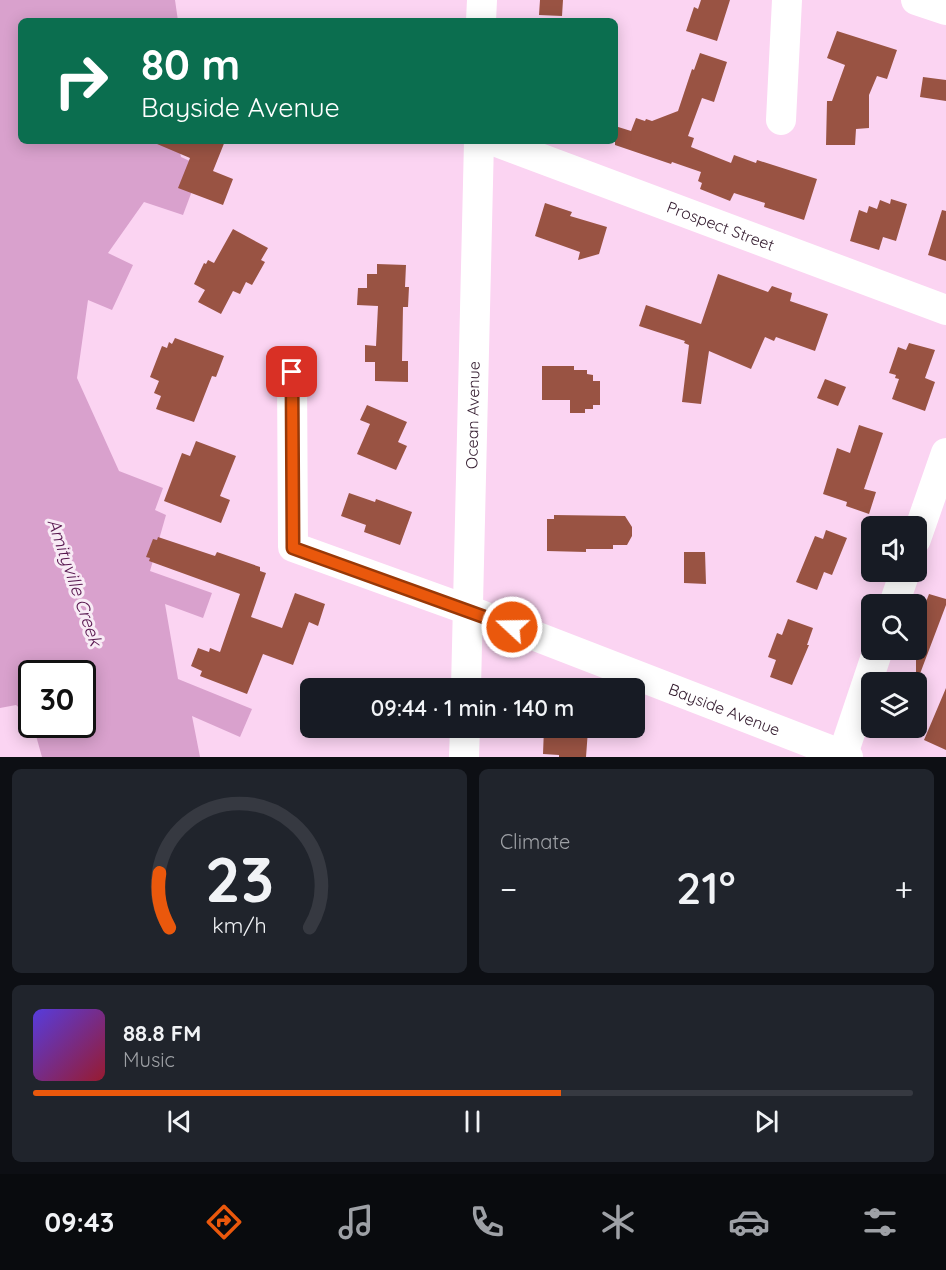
<!DOCTYPE html>
<meta charset="utf-8">
<style>
body{margin:0;font-family:Quicksand,sans-serif;background:#20242c;color:#f1f3f6;height:100vh;display:flex;flex-direction:column;font-size:22px;white-space:nowrap}
*{box-sizing:border-box;margin:0}
p{font-size:20px;color:#9ea1a6}
.icon{flex:none;width:33px;height:33px;fill:none;stroke:currentColor;stroke-width:2;stroke-linecap:round;stroke-linejoin:round}
.map{position:relative;height:757px;overflow:hidden}
.details{display:flex;flex-direction:column;gap:12px;padding:12px;background:#0d0f14;flex:1}
.details>*{flex:none}
.hud{position:absolute;left:18px;top:18px;width:600px;height:126px;border-radius:9px;box-shadow:0 3px 15px #0003;background:#0b6e4f;color:#fff;overflow:hidden}
.fabs{position:absolute;left:861px;top:516px;display:grid;gap:12px}
.fabs a{display:grid;place-items:center;width:66px;height:66px;border-radius:9px;background:#171b24;box-shadow:0 3px 15px #0003;font-size:30px}
.speed{position:absolute;left:18px;top:660px;display:flex;gap:12px;font-size:30px;font-weight:700;text-align:center}
.speed>*{display:grid;place-content:center;width:78px;height:78px;border-radius:50%;background:#171b24;box-shadow:0 3px 15px #0003;line-height:1}
.speed .limit{border:3px solid #111;border-radius:9px;background:#fff;color:#111}
.pin{position:absolute;display:grid;place-items:center;width:51px;height:51px;color:#fff;margin:-26px;border-radius:12px;box-shadow:0 3px 9px #0006}
.me{position:absolute;width:66px;margin:-33px;rotate:291deg;stroke-linejoin:round;filter:drop-shadow(0 0 4px #0008)}
.turn{display:flex;align-items:center;gap:21px;height:126px;padding:0 24px;font-size:27px}
.turn .icon{width:78px;height:78px;stroke-width:2.5}
.turn b{display:block;font-size:42px;line-height:51px}
.big{font-size:45px;font-weight:600;line-height:1.1}
.details .widget{flex:1;display:flex;flex-direction:column;justify-content:center;gap:9px;min-width:0;padding:0 21px;border-radius:9px;background:#20242c}
.details .dial{align-items:center;gap:0}
.dial svg{height:156px;overflow:visible;fill:none;stroke:#363941;stroke-width:7;stroke-linecap:round;text-anchor:middle}
.dial text{fill:#f1f3f6;stroke:none}
.song{display:flex;align-items:center;gap:18px}
.cover{width:72px;height:72px;border-radius:9px;background:linear-gradient(135deg,hsl(250 70% 55%),hsl(350 70% 35%))}
.played{height:6px;border-radius:3px;background:linear-gradient(90deg,#ea580c 60%,#363941 60%)}
.keys{display:flex;justify-content:space-around;direction:ltr}
.heat{display:flex;justify-content:space-between;align-items:center;font-size:33px;direction:ltr}
.details .tiles{flex:1;display:grid;gap:12px;grid-template-columns:1fr 1fr}
.widget:last-child{grid-column:span 2}
.trip{position:absolute;left:300px;top:678px;width:345px;height:60px;border-radius:9px;background:#171b24;box-shadow:0 3px 15px #0003;font-weight:600;line-height:60px;text-align:center}
.tabs{display:flex;height:96px;justify-content:space-around;align-items:center;background:#090b0e;color:#9ea1a6}
.tabs .icon{width:42px;height:42px}
.tabs .selected{color:#ea580c}
.tabs b{font-size:27px;color:#f1f3f6}
.map>svg:first-child{display:block}
.water{fill:#d9a1cd}
.building{fill:#995343}
.lines{fill:none;stroke-linecap:round;stroke-linejoin:round}
.minor{stroke:#fff;stroke-width:30}
.route-casing{stroke:#983908;stroke-width:15}
.route{stroke:#ea580c;stroke-width:10}
.labels{text-anchor:middle;dominant-baseline:central;stroke-width:6;stroke-linejoin:round;paint-order:stroke}
.street-label{font-size:16px;fill:#331b2e;stroke:#f8ebf5}
.water-label{font-size:18px;font-style:italic;fill:#56154d;stroke:#f8ebf5}
</style>
<div class="map">
<svg width="946" height="757" viewBox="0 0 946 757">
<rect width="100%" height="100%" fill="#fbd4f2"/>
<path class="water" d="M 0,0 L 175,0 L 178,21 L 21,21 L 21,141 L 178,141 L 181,157 L 192,162 L 192,191 L 183,215 L 144,202 L 108,253 L 133,265 L 112,310 L 88,300 L 77,378 L 119,471 L 163,488 L 155,510 L 166,515 L 150,571 L 212,593 L 203,618 L 165,604 L 178,679 L 252,709 L 240,737 L 192,716 L 200,757 L 42,757 L 33,725 L 82,724 L 82,674 L 32,674 L 31,718 L 16,705 L 0,708 Z"/>
<path class="building" d="M 540,0 L 563,0 L 562,16 L 539,15 Z
M 701,0 L 730,0 L 717,41 L 686,31 L 694,7 L 698,9 Z
M 837,31 L 897,50 L 887,79 L 877,76 L 869,95 L 869,128 L 856,129 L 855,145 L 826,145 L 827,101 L 832,101 L 845,65 L 827,58 Z
M 700,53 L 727,62 L 714,102 L 702,98 L 688,136 L 694,138 L 691,147 L 731,163 L 734,155 L 756,163 L 757,160 L 817,179 L 804,220 L 764,207 L 765,203 L 734,193 L 730,201 L 700,189 L 702,183 L 698,181 L 701,172 L 672,162 L 671,164 L 615,145 L 615,126 L 631,131 L 636,118 L 645,121 L 646,119 L 652,121 L 678,111 L 692,69 L 694,70 Z
M 923,77 L 946,80 L 946,101 L 920,97 Z
M 150,141 L 225,141 L 213,171 L 233,179 L 223,205 L 178,188 L 190,158 Z
M 891,199 L 907,204 L 896,241 L 883,237 L 879,250 L 850,241 L 859,210 L 867,213 L 869,206 L 877,209 L 880,200 L 890,204 Z
M 545,203 L 572,212 L 570,216 L 607,227 L 599,254 L 578,260 L 580,252 L 535,236 Z
M 942,210 L 946,211 L 946,261 L 928,255 Z
M 233,229 L 268,248 L 261,260 L 265,262 L 252,285 L 246,282 L 240,294 L 233,291 L 221,314 L 198,302 L 205,290 L 194,284 L 204,263 L 206,264 L 208,260 L 214,263 Z
M 377,264 L 406,265 L 405,287 L 409,287 L 408,307 L 403,307 L 402,361 L 408,361 L 408,382 L 375,381 L 375,362 L 365,362 L 365,345 L 376,346 L 378,306 L 357,305 L 358,288 L 367,288 L 367,274 L 377,274 Z
M 718,274 L 768,292 L 772,286 L 792,293 L 790,301 L 828,314 L 815,351 L 776,337 L 774,341 L 765,337 L 751,369 L 709,351 L 701,404 L 682,402 L 689,345 L 684,343 L 685,341 L 639,326 L 646,305 L 701,324 Z
M 175,338 L 224,356 L 216,377 L 212,376 L 194,422 L 156,409 L 161,396 L 154,393 L 159,381 L 150,377 L 162,346 L 167,348 L 169,342 L 172,344 Z
M 909,343 L 935,350 L 925,378 L 935,382 L 925,411 L 892,399 L 899,379 L 895,378 L 896,375 L 889,373 L 898,347 L 906,350 Z
M 542,366 L 574,366 L 574,370 L 587,370 L 587,374 L 593,375 L 593,381 L 600,381 L 600,405 L 593,405 L 593,409 L 585,409 L 585,413 L 570,413 L 570,400 L 542,400 Z
M 825,379 L 846,387 L 838,406 L 817,398 Z
M 367,405 L 407,422 L 398,442 L 407,446 L 396,470 L 357,454 L 370,424 L 360,420 Z
M 859,425 L 883,433 L 864,489 L 876,492 L 869,514 L 846,506 L 847,502 L 823,494 L 837,448 L 850,453 Z
M 196,441 L 236,456 L 220,496 L 230,500 L 221,523 L 164,501 L 182,453 L 190,456 Z
M 349,493 L 375,502 L 376,499 L 412,512 L 400,545 L 364,532 L 366,525 L 341,516 Z
M 554,515 L 625,516 L 632,527 L 632,536 L 627,545 L 613,545 L 613,549 L 586,549 L 586,552 L 547,551 L 547,519 L 554,519 Z
M 826,530 L 847,538 L 832,575 L 824,572 L 817,590 L 796,582 L 815,536 L 823,539 Z
M 158,537 L 215,556 L 217,552 L 260,567 L 260,571 L 266,573 L 251,617 L 282,628 L 295,593 L 325,604 L 318,626 L 309,622 L 293,665 L 263,654 L 247,694 L 200,676 L 202,671 L 191,666 L 198,648 L 209,652 L 210,648 L 220,652 L 240,594 L 149,561 L 150,558 L 146,557 L 153,539 L 157,540 Z
M 684,552 L 705,552 L 706,584 L 684,583 Z
M 929,594 L 946,599 L 946,605 L 918,679 L 916,678 L 916,628 Z
M 788,619 L 813,628 L 807,645 L 809,645 L 792,685 L 770,677 L 776,660 L 768,657 L 777,633 L 782,635 Z
M 946,688 L 946,750 L 924,740 Z
M 544,728 L 588,730 L 586,757 L 559,757 L 559,755 L 543,754 Z"/>
<g class="lines">
<g class="minor">
<path d="M 916,0 L 946,10"/>
<path d="M 481,21 L 482,0"/>
<path d="M 781,120 L 787,0"/>
<path id="s1" d="M 494,141 L 946,310"/>
<path id="s2" d="M 292,372 L 293,547 L 468,610 L 848,757"/>
<path d="M 916,539 L 946,453"/>
<path d="M 894,604 L 905,572"/>
<path id="s3" d="M 466,688 L 479,141"/>
<path d="M 464,757 L 465,728"/>
<path d="M 842,757 L 878,650"/>
</g>
</g>
<g class="lines">
<g class="route-casing">
<path id="route" d="M 292,372 L 293,548 L 512,627"/>
</g>
<use href="#route" class="route"/>
</g>
<g class="labels">
<g class="street-label">
<text stroke="none"><textPath href="#s1" startOffset="242">Prospect Street</textPath></text>
<text stroke="none"><textPath href="#s3" startOffset="273">Ocean Avenue</textPath></text>
<text stroke="none"><textPath href="#s2" startOffset="636">Bayside Avenue</textPath></text>
</g>
<g class="water-label">
<text transform="translate(75 582) rotate(71)">Amityville Creek</text>
</g>
</g>
</svg>
<div class="fabs">
<a><svg class="icon" aria-label="sound" viewBox="0 0 24 24"><path d="M4 9h4l5-4v14l-5-4H4zM17 9q2 3 0 6"/></svg></a>
<a><svg class="icon" aria-label="search" viewBox="0 0 24 24"><circle cx="10" cy="10" r="6"/><path d="M15 15l6 6"/></svg></a>
<a><svg class="icon" aria-label="layers" viewBox="0 0 24 24"><path d="M12 4l9 5-9 5-9-5zM3 14l9 5 9-5"/></svg></a>
</div>
<div class="speed"><div class="limit">30</div></div>
<div class="pin" style="left:292px;top:372px;background:#d93025"><svg class="icon" aria-label="arrive" viewBox="0 0 24 24"><path d="M6 21V4h12l-3 4 3 4H6"/></svg></div>
<svg class="me" style="left:512px;top:627px" viewBox="-20 -20 40 40"><circle r="17" fill="#ea580c" stroke="#fff" stroke-width="3"/><path d="M0-11L8 9 0 5-8 9z" fill="#fff"/></svg>
<div class="trip">09:44 · 1 min · 140 m</div>
<div class="hud">
<div class="turn"><svg class="icon" aria-label="right" viewBox="0 0 24 24"><path d="M7 20v-9h11M14 6l5 5-5 5"/></svg><div><b>80 m</b>Bayside Avenue</div></div>
</div>
</div>
<section class="details">
<div class="tiles">
<div class="widget dial"><svg viewBox="0 0 100 80">
<path d="M14 69A42 42 0 1 1 86 69"/>
<path d="M14 69A42 42 0 0 1 9 41" stroke="#ea580c"/>
<text x="50" y="56" font-size="32" font-weight="700">23</text>
<text x="50" y="72" font-size="11">km/h</text>
</svg></div>
<div class="widget"><p>Climate</p>
<div class="heat"><a>−</a><b class="big">21°</b><a>+</a></div>
</div>
<div class="widget">
<div class="song"><i class="cover"></i><div><b>88.8 FM</b><p>Music</p></div></div>
<div class="played"></div>
<div class="keys"><svg class="icon" aria-label="previous" viewBox="0 0 24 24"><path d="M18 5L8 12l10 7zM5 5v14"/></svg><svg class="icon" aria-label="pause" viewBox="0 0 24 24"><path d="M8 5v14M16 5v14"/></svg><svg class="icon" aria-label="next" viewBox="0 0 24 24"><path d="M6 5l10 7-10 7zM19 5v14"/></svg></div>
</div>
</div>
</section>
<nav class="tabs">
<b>09:43</b>
<svg class="icon selected" aria-label="directions" viewBox="0 0 24 24"><path d="M12 3l9 9-9 9-9-9zM9 14v-3h6M13 9l2 2-2 2"/></svg>
<svg class="icon" aria-label="music" viewBox="0 0 24 24"><path d="M9 18V5l10-2v13"/><circle cx="6" cy="18" r="3"/><circle cx="16" cy="16" r="3"/></svg>
<svg class="icon" aria-label="phone" viewBox="0 0 24 24"><path d="M5 4h4l2 5-3 2q2 4 5 5l2-3 5 2v4C11 20 4 13 5 4z"/></svg>
<svg class="icon" aria-label="climate" viewBox="0 0 24 24"><path d="M12 3v18M4 7l16 10M4 17L20 7"/></svg>
<svg class="icon" aria-label="car" viewBox="0 0 24 24"><path d="M5 17H2v-5l4-1 3-4h7l3 4 3 1v5h-3M9 17h6M6 11h13"/><circle cx="7" cy="17" r="2"/><circle cx="17" cy="17" r="2"/></svg>
<svg class="icon" aria-label="filters" viewBox="0 0 24 24"><path d="M4 7h16M4 17h16"/><circle cx="9" cy="7" r="2"/><circle cx="15" cy="17" r="2"/></svg>
</nav>
